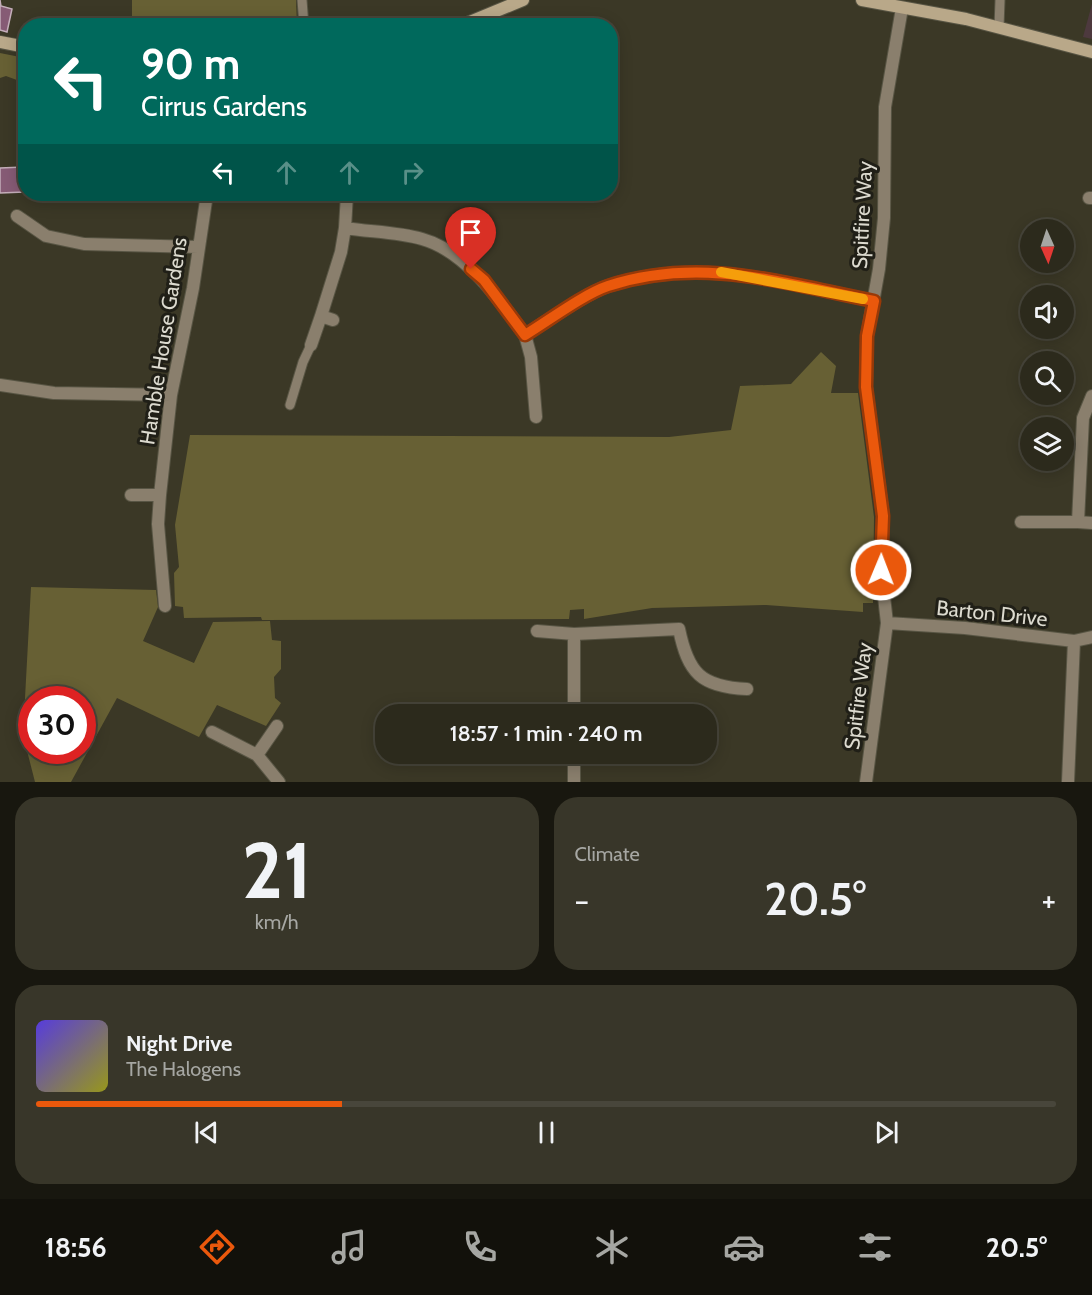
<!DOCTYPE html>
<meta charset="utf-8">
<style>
body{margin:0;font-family:Cabin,sans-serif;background:#383629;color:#f1f3f6;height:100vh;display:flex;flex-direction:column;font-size:22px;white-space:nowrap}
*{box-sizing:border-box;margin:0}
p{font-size:20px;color:#a6a7a3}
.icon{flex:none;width:33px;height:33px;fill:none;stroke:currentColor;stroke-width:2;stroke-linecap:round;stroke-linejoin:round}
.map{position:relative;height:782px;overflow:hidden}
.sheet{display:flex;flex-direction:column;gap:15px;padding:15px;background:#18170f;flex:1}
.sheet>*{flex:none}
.guide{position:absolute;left:18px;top:18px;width:600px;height:183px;border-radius:24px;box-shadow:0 3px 15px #0003,0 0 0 2px #48463b;background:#00695c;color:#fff;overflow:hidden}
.needle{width:39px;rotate:177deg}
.controls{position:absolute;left:1020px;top:219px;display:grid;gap:12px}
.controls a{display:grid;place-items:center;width:54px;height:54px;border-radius:50%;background:#2c2a1c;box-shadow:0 3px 15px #0003,0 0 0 2px #48463b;font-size:30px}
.speed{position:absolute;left:18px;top:686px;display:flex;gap:12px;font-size:30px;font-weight:700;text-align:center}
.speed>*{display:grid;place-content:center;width:78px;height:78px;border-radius:50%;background:#2c2a1c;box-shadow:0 3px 15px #0003,0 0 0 2px #48463b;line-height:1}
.speed .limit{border:9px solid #d22;background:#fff;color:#111}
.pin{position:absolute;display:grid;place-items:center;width:51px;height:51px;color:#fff;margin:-62px -26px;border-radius:50% 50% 50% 0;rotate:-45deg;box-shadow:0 0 6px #0007}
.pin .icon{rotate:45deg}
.me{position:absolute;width:66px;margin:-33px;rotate:1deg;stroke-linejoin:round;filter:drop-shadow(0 0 4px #0008)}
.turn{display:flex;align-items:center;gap:21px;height:126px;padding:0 24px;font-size:27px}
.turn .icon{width:78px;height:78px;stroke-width:2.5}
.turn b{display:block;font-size:42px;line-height:51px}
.lanes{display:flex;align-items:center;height:57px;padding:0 24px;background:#0003;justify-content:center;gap:30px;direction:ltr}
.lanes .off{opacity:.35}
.big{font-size:45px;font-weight:600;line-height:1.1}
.sheet .widget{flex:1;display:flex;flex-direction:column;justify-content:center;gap:9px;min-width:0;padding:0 21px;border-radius:24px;background:#383629}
.sheet .dial{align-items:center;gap:0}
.dial b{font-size:78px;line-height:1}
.song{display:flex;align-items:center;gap:18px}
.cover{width:72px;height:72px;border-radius:9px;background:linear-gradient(135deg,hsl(250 70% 55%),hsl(60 70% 35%))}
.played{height:6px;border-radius:3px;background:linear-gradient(90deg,#ea580c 30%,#48463b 30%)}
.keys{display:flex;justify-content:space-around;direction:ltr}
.heat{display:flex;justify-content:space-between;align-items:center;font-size:33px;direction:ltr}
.sheet .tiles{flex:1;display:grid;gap:15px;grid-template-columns:1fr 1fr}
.widget:last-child{grid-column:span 2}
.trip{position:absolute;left:375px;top:704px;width:342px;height:60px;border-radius:24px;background:#2c2a1c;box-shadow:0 3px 15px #0003,0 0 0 2px #48463b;font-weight:600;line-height:60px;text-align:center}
.menu{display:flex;height:96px;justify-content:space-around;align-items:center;background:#12110b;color:#a6a7a3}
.menu .icon{width:42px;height:42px}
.menu .active{color:#ea580c}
.menu b{font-size:27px;color:#f1f3f6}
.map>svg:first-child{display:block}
.industrial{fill:#4d393e}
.green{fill:#676034;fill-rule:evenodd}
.building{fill:#865b75;stroke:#c4aeba;stroke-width:1.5}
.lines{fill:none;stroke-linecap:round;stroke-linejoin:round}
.service-casing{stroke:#585544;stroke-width:11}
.minor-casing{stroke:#585544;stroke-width:14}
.secondary-casing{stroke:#585544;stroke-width:14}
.service{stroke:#8a7f6d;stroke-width:9}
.minor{stroke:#8a7f6d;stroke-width:12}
.secondary{stroke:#b9a889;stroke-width:12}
.route-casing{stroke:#983908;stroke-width:15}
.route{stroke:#ea580c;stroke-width:10}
.slow{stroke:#f59e0b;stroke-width:10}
.labels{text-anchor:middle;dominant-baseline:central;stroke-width:6;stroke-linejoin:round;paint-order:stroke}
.street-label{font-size:21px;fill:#dcdacf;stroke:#201f17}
</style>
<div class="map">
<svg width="1092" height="782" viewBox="0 0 1092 782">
<rect width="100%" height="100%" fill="#3b3826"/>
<path class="industrial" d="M 1092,4 L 1092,39 L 1083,37 Z"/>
<path class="green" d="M 132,0 L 296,0 L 297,25 L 132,25 Z
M 0,53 L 25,58 L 25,83 L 6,76 L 0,78 Z
M 821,352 L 836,366 L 831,393 L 858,393 L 874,517 L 873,603 L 863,603 L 863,612 L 766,605 L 652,608 L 584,619 L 584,609 L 570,610 L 569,619 L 262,620 L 261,617 L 184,618 L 183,607 L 175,606 L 174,573 L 179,567 L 175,525 L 190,435 L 669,437 L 731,430 L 740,386 L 791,384 Z
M 31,587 L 156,590 L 158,607 L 143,641 L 194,663 L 213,622 L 270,621 L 272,640 L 281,641 L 281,669 L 274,677 L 275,698 L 281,703 L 266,726 L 217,705 L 199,737 L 117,698 L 71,782 L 35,782 L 23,735 ZM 32,699 L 82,699 L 82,750 L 32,750 Z"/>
<path class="building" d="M 0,0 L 1,6 L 12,9 L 7,32 L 0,30 Z
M 23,167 L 24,192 L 0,193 L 0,168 Z"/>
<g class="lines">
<g class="service-casing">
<path id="service" d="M 302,0 L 304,26
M 999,27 L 1000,0
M 290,405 L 303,362 L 311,345"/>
</g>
<g class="minor-casing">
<path id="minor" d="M 1089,198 L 1092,198
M 17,216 L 46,236 L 84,244 L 198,247
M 345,228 L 347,194
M 333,320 L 321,316 L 341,252 L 345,228 C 370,232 398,232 422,239 C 466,251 500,301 525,335 C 548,321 584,294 608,286 C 701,256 782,283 874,301
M 525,335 L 531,357 L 536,417
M 311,345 L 321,316
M 0,385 L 54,393 L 171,395
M 131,495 L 160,495
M 1021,522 L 1078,522 L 1083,418 L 1092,396
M 1078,522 L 1092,523
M 165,606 L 158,524 L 160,495 L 171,395 L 193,288 L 207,194
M 887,623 L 965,628 L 1074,641 L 1092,637
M 537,631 L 574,634
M 574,714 L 574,634 L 679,629 C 688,673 701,687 747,689
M 212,732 L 257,755 L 279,782
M 574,753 L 574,782
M 257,755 L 277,726
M 866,782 L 887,623 L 881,570 L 883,516 L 866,387 L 867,336 L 879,269 L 884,218 L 885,107 L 902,8
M 1068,782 L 1074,641"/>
</g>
<g class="secondary-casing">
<path id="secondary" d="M 862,0 L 966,19 L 1092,52
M 460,26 L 523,0
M 0,42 L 26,47"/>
</g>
<use href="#service" class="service"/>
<use href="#minor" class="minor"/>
<use href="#secondary" class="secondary"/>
</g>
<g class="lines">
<g class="route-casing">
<path id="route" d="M 471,269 L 484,280 L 525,335 C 548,321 584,294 608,286 C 701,256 782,283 874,301 L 867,336 L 866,387 L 883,516 L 881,570"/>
</g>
<use href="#route" class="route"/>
<path class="slow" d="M 721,272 L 863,299"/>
</g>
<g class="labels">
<g class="street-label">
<text transform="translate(862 215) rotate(-87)">Spitfire Way</text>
<text transform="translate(163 341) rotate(-81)">Hamble House Gardens</text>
<text transform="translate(992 613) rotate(6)">Barton Drive</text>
<text transform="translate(858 696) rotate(-83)">Spitfire Way</text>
</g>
</g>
</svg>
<div class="controls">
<a><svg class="needle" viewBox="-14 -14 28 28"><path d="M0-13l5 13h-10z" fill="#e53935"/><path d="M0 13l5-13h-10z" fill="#a6a7a3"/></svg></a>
<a><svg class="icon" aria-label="sound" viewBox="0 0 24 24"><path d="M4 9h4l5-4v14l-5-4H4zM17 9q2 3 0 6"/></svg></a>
<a><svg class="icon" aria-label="search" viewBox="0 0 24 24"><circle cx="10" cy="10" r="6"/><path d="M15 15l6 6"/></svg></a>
<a><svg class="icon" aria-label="layers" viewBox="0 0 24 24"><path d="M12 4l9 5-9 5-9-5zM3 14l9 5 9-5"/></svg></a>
</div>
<div class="speed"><div class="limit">30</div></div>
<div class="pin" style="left:471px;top:269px;background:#d93025"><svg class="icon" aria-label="arrive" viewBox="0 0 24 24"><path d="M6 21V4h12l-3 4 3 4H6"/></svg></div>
<svg class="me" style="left:881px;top:570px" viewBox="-20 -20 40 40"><circle r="17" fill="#ea580c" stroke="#fff" stroke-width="3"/><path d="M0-11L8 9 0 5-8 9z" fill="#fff"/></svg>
<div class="trip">18:57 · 1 min · 240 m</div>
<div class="guide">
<div class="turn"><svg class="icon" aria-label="left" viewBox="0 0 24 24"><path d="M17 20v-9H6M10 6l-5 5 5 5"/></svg><div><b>90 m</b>Cirrus Gardens</div></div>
<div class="lanes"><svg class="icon" aria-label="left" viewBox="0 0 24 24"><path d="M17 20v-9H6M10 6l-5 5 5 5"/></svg><svg class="icon off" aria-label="ahead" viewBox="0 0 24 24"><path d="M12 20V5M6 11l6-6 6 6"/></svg><svg class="icon off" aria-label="ahead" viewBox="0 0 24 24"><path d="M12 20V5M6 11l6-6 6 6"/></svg><svg class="icon off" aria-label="right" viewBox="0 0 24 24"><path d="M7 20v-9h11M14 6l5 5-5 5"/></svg></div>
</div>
</div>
<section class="sheet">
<div class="tiles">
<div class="widget dial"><b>21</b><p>km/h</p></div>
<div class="widget"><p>Climate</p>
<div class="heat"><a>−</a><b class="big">20.5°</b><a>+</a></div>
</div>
<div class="widget">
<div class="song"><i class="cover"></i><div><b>Night Drive</b><p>The Halogens</p></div></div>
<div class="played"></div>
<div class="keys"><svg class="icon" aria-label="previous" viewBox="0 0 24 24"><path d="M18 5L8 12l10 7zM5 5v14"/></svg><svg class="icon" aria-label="pause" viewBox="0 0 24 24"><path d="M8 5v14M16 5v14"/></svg><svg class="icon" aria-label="next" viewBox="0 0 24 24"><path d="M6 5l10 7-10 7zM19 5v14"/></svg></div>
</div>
</div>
</section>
<nav class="menu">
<b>18:56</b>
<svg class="icon active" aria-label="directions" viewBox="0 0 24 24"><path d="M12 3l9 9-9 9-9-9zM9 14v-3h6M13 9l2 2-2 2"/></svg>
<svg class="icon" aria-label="music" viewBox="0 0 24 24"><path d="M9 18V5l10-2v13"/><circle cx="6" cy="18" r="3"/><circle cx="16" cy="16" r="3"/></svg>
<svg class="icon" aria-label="phone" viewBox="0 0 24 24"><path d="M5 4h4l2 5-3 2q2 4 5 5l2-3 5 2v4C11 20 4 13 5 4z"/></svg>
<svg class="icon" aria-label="climate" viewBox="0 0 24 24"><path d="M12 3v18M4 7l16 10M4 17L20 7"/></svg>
<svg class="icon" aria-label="car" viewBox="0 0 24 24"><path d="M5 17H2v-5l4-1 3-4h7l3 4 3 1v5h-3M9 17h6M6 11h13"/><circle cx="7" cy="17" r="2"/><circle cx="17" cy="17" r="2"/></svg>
<svg class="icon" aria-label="filters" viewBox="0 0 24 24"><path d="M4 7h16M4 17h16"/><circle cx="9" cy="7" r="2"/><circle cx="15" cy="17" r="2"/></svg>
<b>20.5°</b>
</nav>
